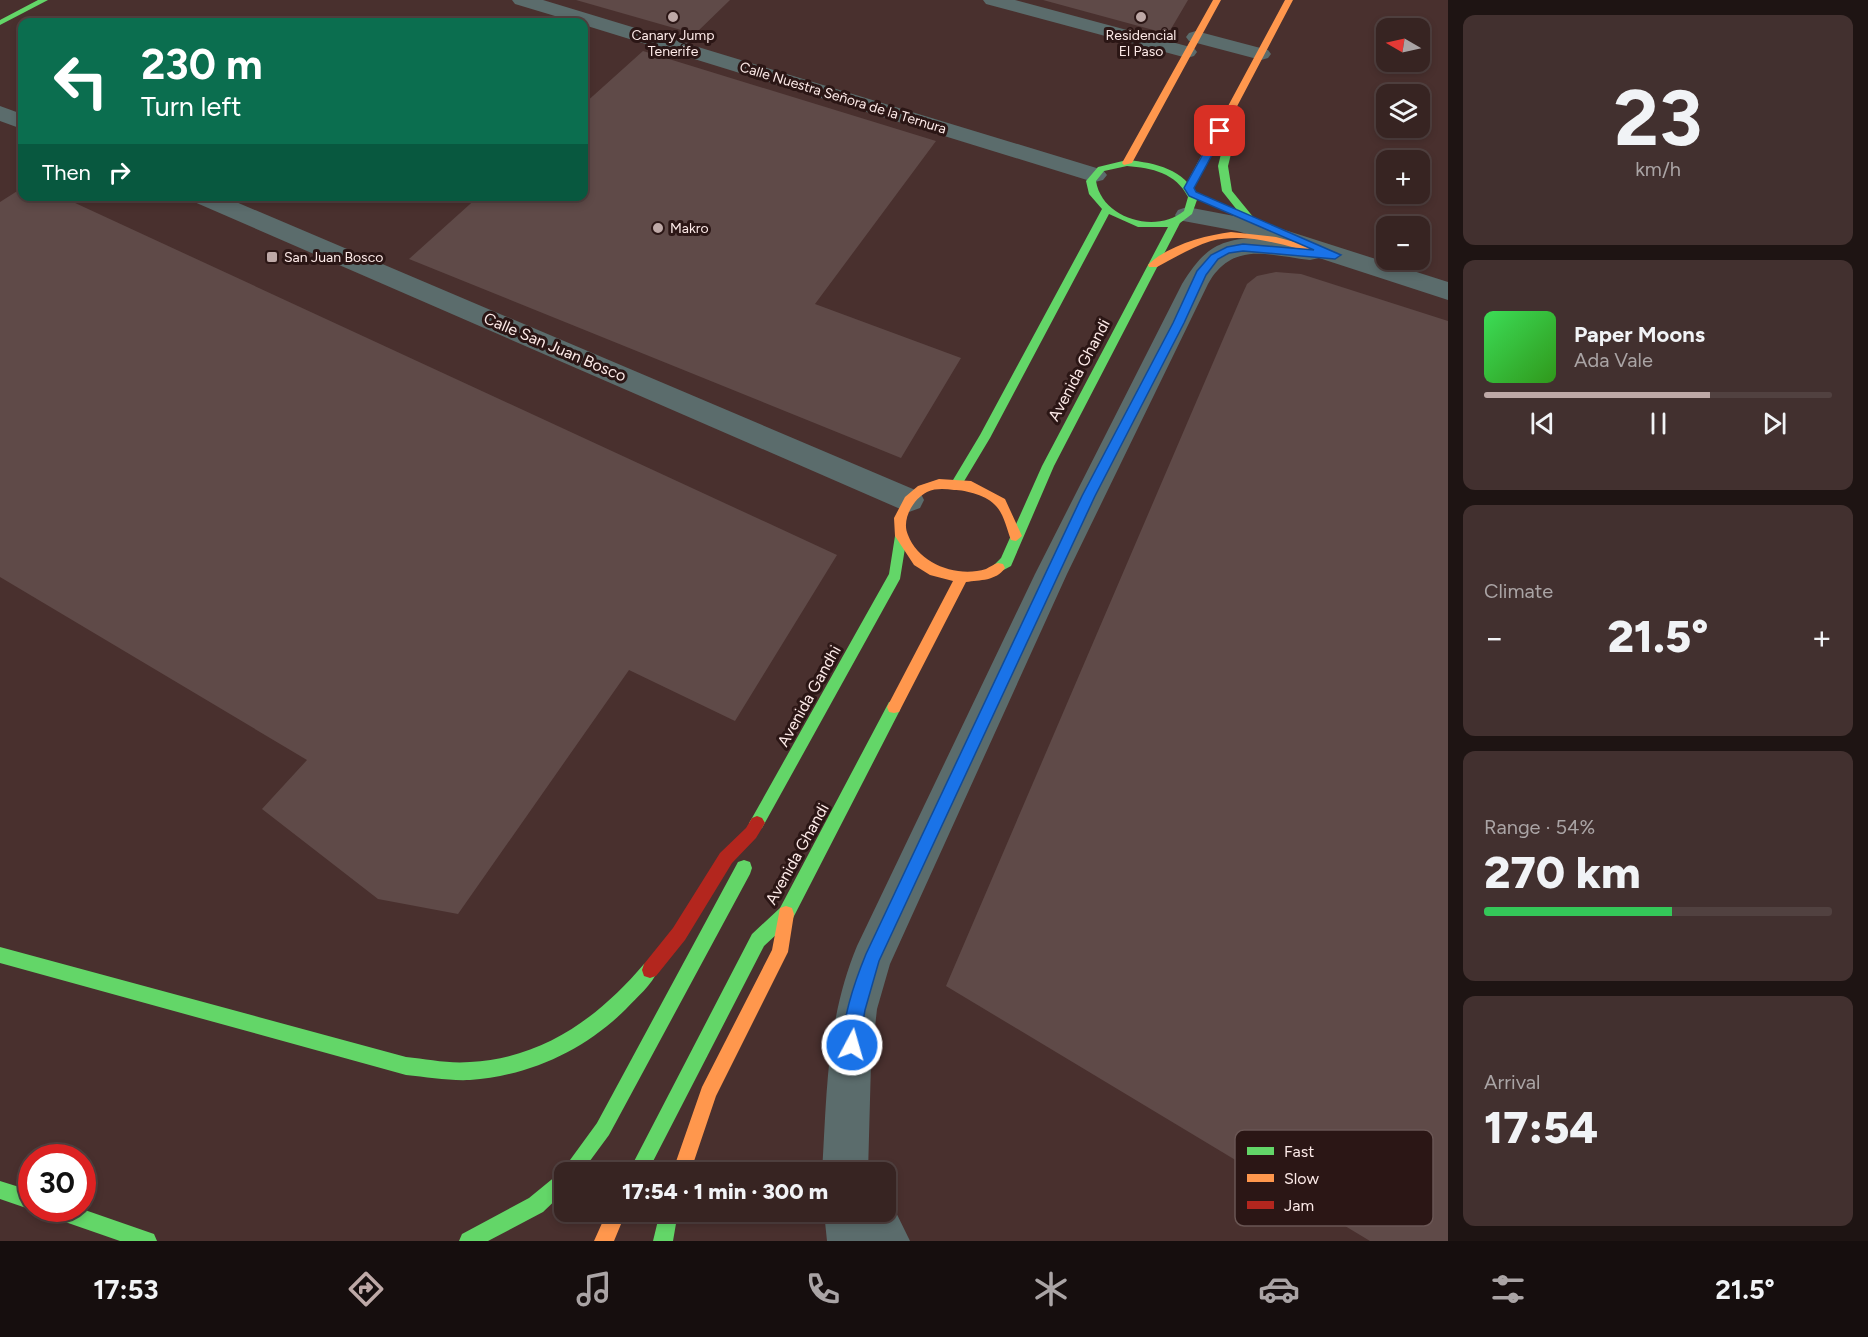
<!DOCTYPE html>
<meta charset="utf-8">
<style>
body{margin:0;font-family:Figtree,sans-serif;background:#42302f;color:#f1f3f6;height:100vh;display:flex;flex-direction:column;font-size:22px;white-space:nowrap}
*{box-sizing:border-box;margin:0}
p{font-size:20px;color:#aaa4a5}
.icon{flex:none;width:33px;height:33px;fill:none;stroke:currentColor;stroke-width:2;stroke-linecap:round;stroke-linejoin:round}
.map{position:relative;flex:1;overflow:hidden}
.drawer{display:flex;flex-direction:column;gap:15px;padding:15px;background:#1e1413;width:420px}
.drawer>*{flex:none}
.top-card{position:absolute;left:18px;top:18px;width:570px;height:183px;border-radius:12px;box-shadow:0 3px 9px #0003,0 0 0 2px #514140;background:#0b6e4f;color:#fff;overflow:hidden}
.needle{width:39px;rotate:279deg}
.fabs{position:absolute;left:1376px;top:18px;display:grid;gap:12px}
.fabs a{display:grid;place-items:center;width:54px;height:54px;border-radius:12px;background:#372422;box-shadow:0 3px 9px #0003,0 0 0 2px #514140;font-size:30px}
.speed{position:absolute;left:18px;top:1144px;display:flex;gap:12px;font-size:30px;font-weight:700;text-align:center}
.speed>*{display:grid;place-content:center;width:78px;height:78px;border-radius:50%;background:#372422;box-shadow:0 3px 9px #0003,0 0 0 2px #514140;line-height:1}
.speed .limit{border:9px solid #d22;background:#fff;color:#111}
.pin{position:absolute;display:grid;place-items:center;width:51px;height:51px;color:#fff;margin:-26px;border-radius:12px;box-shadow:0 3px 9px #0006}
.me{position:absolute;width:66px;margin:-33px;rotate:6deg;stroke-linejoin:round;filter:drop-shadow(0 0 4px #0008)}
.turn{display:flex;align-items:center;gap:21px;height:126px;padding:0 24px;font-size:27px}
.turn .icon{width:78px;height:78px;stroke-width:2.5}
.turn b{display:block;font-size:42px;line-height:51px}
.then{display:flex;align-items:center;height:57px;padding:0 24px;background:#0003;gap:12px;font-size:22px}
.big{font-size:45px;font-weight:800;line-height:1.1}
.drawer .widget{flex:1;display:flex;flex-direction:column;justify-content:center;gap:9px;min-width:0;padding:0 21px;border-radius:12px;background:#42302f}
.drawer .dial{align-items:center;gap:0}
.dial b{font-size:78px;line-height:1}
.song{display:flex;align-items:center;gap:18px}
.cover{width:72px;height:72px;border-radius:9px;background:linear-gradient(135deg,hsl(130 70% 55%),hsl(110 70% 35%))}
.played{height:6px;border-radius:3px;background:linear-gradient(90deg,#bea9a7 65%,#514140 65%)}
.keys{display:flex;justify-content:space-around;direction:ltr}
.heat{display:flex;justify-content:space-between;align-items:center;font-size:33px;direction:ltr}
.charge{height:9px;border-radius:4px;background:linear-gradient(90deg,#34c759 54%,#514140 0)}
.trip{position:absolute;left:554px;top:1162px;width:342px;height:60px;border-radius:12px;background:#372422;box-shadow:0 3px 9px #0003,0 0 0 2px #514140;font-weight:800;line-height:60px;text-align:center}
.tab-bar{display:flex;height:96px;justify-content:space-around;align-items:center;background:#160e0e;color:#aaa4a5}
.tab-bar .icon{width:42px;height:42px}
.tab-bar .on{color:#bea9a7}
.tab-bar b{font-size:27px;color:#f1f3f6}
main{display:flex;flex:1;min-height:0}
.map>svg:first-child{display:block}
.building{fill:#5f4a48}
.lines{fill:none;stroke-linecap:round;stroke-linejoin:round}
.street{fill:#5b6c6c;fill-rule:evenodd}
.fast{fill:#63d668;fill-rule:evenodd}
.slow{fill:#ff974d;fill-rule:evenodd}
.jam{fill:#b3261e;fill-rule:evenodd}
.route{fill:#1a73e8;stroke:#114b97;stroke-width:1.5}
.poi-dot{fill:#bea9a7;stroke:#2b1615;stroke-width:2}
.labels{text-anchor:middle;dominant-baseline:central;stroke-width:6;stroke-linejoin:round;paint-order:stroke}
.far-poi-label{font-size:14px;fill:#fdeae8;stroke:#2b1615}
.far-street-label{font-size:14px;fill:#fdeae8;stroke:#2b1615}
.street-label{font-size:16px;fill:#fdeae8;stroke:#2b1615}
.key{fill:#2b1615;stroke:#6a5654;stroke-width:1.5}
.key-label{font-size:16px;fill:#fdeae8}
</style>
<main>
<div class="map">
<svg width="1448" height="1241" viewBox="0 0 1448 1241">
<rect width="100%" height="100%" fill="#49302e"/>
<path class="building" d="M 576,0 L 730,0 L 695,34 Z
M 1043,0 L 1188,0 L 1168,34 Z
M 643,51 L 936,141 L 815,304 L 961,358 L 901,458 L 409,259 L 479,196 L 584,196 L 584,104 Z
M 22,188 L 22,196 L 60,196 L 837,555 L 735,721 L 629,670 L 458,914 L 378,899 L 262,809 L 307,760 L 0,577 L 0,202 Z
M 1276,272 L 1301,274 L 1448,321 L 1448,1241 L 1370,1241 L 946,986 L 1242,295 L 1247,284 L 1257,276 Z"/>
<g class="lines">
<path class="street" d="M 512,0 L 543,0 L 1103,170 L 1107,175 L 1103,180 L 1095,182 L 1087,180 L 584,25 L 584,22 L 575,22 L 515,4 Z
M 983,0 L 1015,0 L 1194,48 L 1197,52 L 1194,56 L 1187,58 L 986,4 Z
M 1196,31 L 1268,50 L 1271,54 L 1268,58 L 1261,60 L 1189,41 L 1186,37 L 1189,33 Z
M 0,106 L 22,114 L 22,129 L 0,121 Z
M 188,196 L 222,196 L 920,492 L 924,500 L 920,508 L 909,512 L 898,508 L 192,201 Z
M 1187,207 L 1250,219 L 1448,282 L 1448,300 L 1319,258 L 1310,260 C 1268,255 1232,241 1208,284 L 1067,574 L 890,964 L 877,1009 L 871,1063 L 868,1173 L 822,1173 C 827,1094 826,1021 857,946 L 1035,574 L 1182,284 C 1203,250 1218,238 1260,238 L 1237,231 L 1178,220 L 1175,215 L 1178,210 Z
M 885,1194 L 888,1196 L 910,1241 L 827,1241 L 824,1212 L 885,1212 Z"/>
<path class="fast" d="M 38,0 L 48,0 L 0,25 L 0,20 Z
M 1232,127 L 1237,130 L 1228,166 L 1232,191 L 1254,218 L 1249,221 L 1245,220 L 1222,191 L 1218,166 L 1227,130 Z
M 1127,160 C 1157,163 1183,169 1198,197 L 1192,214 L 1180,223 L 1054,466 L 1011,566 L 998,573 L 993,572 L 991,568 L 1001,558 L 1042,466 L 1168,227 L 1138,227 L 1109,214 L 990,438 L 960,488 L 952,488 L 950,485 L 980,435 L 1102,209 L 1089,194 L 1086,181 L 1098,167 ZM 1127,166 C 1152,168 1176,173 1188,197 L 1184,211 C 1156,234 1102,219 1096,181 L 1104,171 Z
M 901,531 L 907,536 L 900,579 L 762,828 L 757,830 L 752,828 L 749,823 L 752,818 L 889,574 L 895,536 Z
M 894,701 L 899,702 L 901,707 L 899,712 L 792,920 L 764,946 L 647,1173 L 628,1173 L 752,934 L 780,908 L 889,702 Z
M 744,860 L 750,862 L 752,868 L 750,874 L 609,1135 L 581,1173 L 564,1173 L 564,1192 L 543,1212 L 488,1241 L 459,1241 L 462,1234 L 529,1198 L 562,1171 L 597,1123 L 738,862 Z
M 0,947 L 406,1057 C 427,1059 449,1064 470,1062 C 543,1058 598,1018 644,964 L 650,962 L 656,964 L 658,970 C 652,985 637,997 626,1009 C 585,1050 529,1076 470,1080 C 449,1081 427,1077 406,1075 L 0,963 Z
M 0,1181 L 32,1191 L 32,1209 L 35,1209 L 32,1210 L 0,1199 Z
M 46,1209 L 82,1209 L 154,1234 L 157,1241 L 120,1241 L 48,1216 Z
M 660,1212 L 678,1212 L 673,1241 L 653,1241 Z"/>
<path class="slow" d="M 1213,0 L 1221,0 L 1132,163 L 1124,165 L 1122,163 Z
M 1285,0 L 1293,0 L 1194,188 L 1186,190 L 1184,188 Z
M 1231,232 L 1276,237 L 1339,254 L 1340,256 L 1335,259 C 1296,249 1252,231 1211,241 C 1192,247 1174,258 1157,267 L 1149,267 L 1148,265 C 1166,246 1206,235 1231,232 Z
M 939,479 L 971,481 L 1005,499 L 1022,536 L 1016,541 L 1011,540 C 1007,530 1004,514 996,506 C 988,496 966,490 954,490 C 945,489 936,488 927,492 C 913,499 901,520 908,535 C 919,564 957,578 986,569 C 990,567 994,564 998,563 L 1003,564 L 1005,568 C 996,581 980,580 966,582 L 899,712 L 894,713 L 889,712 L 887,707 L 953,581 L 930,575 L 914,565 L 895,536 L 894,518 L 905,497 L 918,486 Z
M 786,906 L 792,908 L 794,914 L 788,952 L 716,1096 L 690,1173 L 672,1173 L 702,1087 L 772,950 L 780,908 Z
M 607,1212 L 626,1212 L 614,1241 L 594,1241 Z"/>
<path class="jam" d="M 757,816 L 762,818 L 765,823 L 756,838 L 732,863 L 685,940 L 656,976 L 650,978 L 644,976 L 642,970 L 644,964 L 673,928 L 720,853 L 746,828 L 752,818 Z"/>
</g>
<path class="route" d="M 1217,129 L 1225,131 L 1194,188 L 1196,192 L 1341,255 L 1335,259 L 1243,251 L 1229,253 L 1218,259 L 1206,275 L 1184,323 L 1095,496 L 879,961 L 865,1010 L 858,1051 L 852,1054 L 846,1051 C 837,1029 857,976 866,954 L 1082,496 L 1173,323 L 1197,271 L 1211,255 L 1227,247 L 1243,244 L 1314,250 L 1189,196 L 1184,188 Z"/>
<g class="poi-dot">
<circle cx="673" cy="17" r="6"/>
<circle cx="1141" cy="17" r="6"/>
<circle cx="658" cy="228" r="6"/>
<rect x="266" y="251" width="12" height="12" rx="3"/>
</g>
<g class="labels">
<g class="far-poi-label">
<text x="673" y="35">Canary Jump<tspan x="673" dy="16">Tenerife</tspan></text>
<text x="1141" y="35">Residencial<tspan x="1141" dy="16">El Paso</tspan></text>
<text x="670" y="228" text-anchor="start">Makro</text>
<text x="284" y="257" text-anchor="start">San Juan Bosco</text>
</g>
<g class="far-street-label">
<text transform="translate(843 98) rotate(17)">Calle Nuestra Señora de la Ternura</text>
</g>
<g class="street-label">
<text transform="translate(555 347) rotate(23)">Calle San Juan Bosco</text>
<text transform="translate(1079 370) rotate(-62)">Avenida Ghandi</text>
<text transform="translate(809 696) rotate(-61)">Avenida Gandhi</text>
<text transform="translate(797 854) rotate(-61)">Avenida Ghandi</text>
</g>
</g>
<rect x="1235" y="1130" width="198" height="96" rx="9" class="key"/>
<rect x="1247" y="1147" width="27" height="8" fill="#63d668"/>
<rect x="1247" y="1174" width="27" height="8" fill="#ff974d"/>
<rect x="1247" y="1201" width="27" height="8" fill="#b3261e"/>
<g class="key-label">
<text x="1284" y="1157">Fast</text>
<text x="1284" y="1184">Slow</text>
<text x="1284" y="1211">Jam</text>
</g>
</svg>
<div class="fabs">
<a><svg class="needle" viewBox="-14 -14 28 28"><path d="M0-13l5 13h-10z" fill="#e53935"/><path d="M0 13l5-13h-10z" fill="#aaa4a5"/></svg></a>
<a><svg class="icon" aria-label="layers" viewBox="0 0 24 24"><path d="M12 4l9 5-9 5-9-5zM3 14l9 5 9-5"/></svg></a>
<a>+</a>
<a>−</a>
</div>
<div class="speed"><div class="limit">30</div></div>
<div class="pin" style="left:1220px;top:131px;background:#d93025"><svg class="icon" aria-label="arrive" viewBox="0 0 24 24"><path d="M6 21V4h12l-3 4 3 4H6"/></svg></div>
<svg class="me" style="left:852px;top:1045px" viewBox="-20 -20 40 40"><circle r="17" fill="#1a73e8" stroke="#fff" stroke-width="3"/><path d="M0-11L8 9 0 5-8 9z" fill="#fff"/></svg>
<div class="trip">17:54 · 1 min · 300 m</div>
<div class="top-card">
<div class="turn"><svg class="icon" aria-label="left" viewBox="0 0 24 24"><path d="M17 20v-9H6M10 6l-5 5 5 5"/></svg><div><b>230 m</b>Turn left</div></div>
<div class="then">Then<svg class="icon" aria-label="right" viewBox="0 0 24 24"><path d="M7 20v-9h11M14 6l5 5-5 5"/></svg></div>
</div>
</div>
<section class="drawer">
<div class="widget dial"><b>23</b><p>km/h</p></div>
<div class="widget">
<div class="song"><i class="cover"></i><div><b>Paper Moons</b><p>Ada Vale</p></div></div>
<div class="played"></div>
<div class="keys"><svg class="icon" aria-label="previous" viewBox="0 0 24 24"><path d="M18 5L8 12l10 7zM5 5v14"/></svg><svg class="icon" aria-label="pause" viewBox="0 0 24 24"><path d="M8 5v14M16 5v14"/></svg><svg class="icon" aria-label="next" viewBox="0 0 24 24"><path d="M6 5l10 7-10 7zM19 5v14"/></svg></div>
</div>
<div class="widget"><p>Climate</p>
<div class="heat"><a>−</a><b class="big">21.5°</b><a>+</a></div>
</div>
<div class="widget"><p>Range · 54%</p><b class="big">270 km</b><div class="charge"></div></div>
<div class="widget"><p>Arrival</p><b class="big">17:54</b></div>
</section>
</main>
<nav class="tab-bar">
<b>17:53</b>
<svg class="icon on" aria-label="directions" viewBox="0 0 24 24"><path d="M12 3l9 9-9 9-9-9zM9 14v-3h6M13 9l2 2-2 2"/></svg>
<svg class="icon" aria-label="music" viewBox="0 0 24 24"><path d="M9 18V5l10-2v13"/><circle cx="6" cy="18" r="3"/><circle cx="16" cy="16" r="3"/></svg>
<svg class="icon" aria-label="phone" viewBox="0 0 24 24"><path d="M5 4h4l2 5-3 2q2 4 5 5l2-3 5 2v4C11 20 4 13 5 4z"/></svg>
<svg class="icon" aria-label="climate" viewBox="0 0 24 24"><path d="M12 3v18M4 7l16 10M4 17L20 7"/></svg>
<svg class="icon" aria-label="car" viewBox="0 0 24 24"><path d="M5 17H2v-5l4-1 3-4h7l3 4 3 1v5h-3M9 17h6M6 11h13"/><circle cx="7" cy="17" r="2"/><circle cx="17" cy="17" r="2"/></svg>
<svg class="icon" aria-label="filters" viewBox="0 0 24 24"><path d="M4 7h16M4 17h16"/><circle cx="9" cy="7" r="2"/><circle cx="15" cy="17" r="2"/></svg>
<b>21.5°</b>
</nav>
